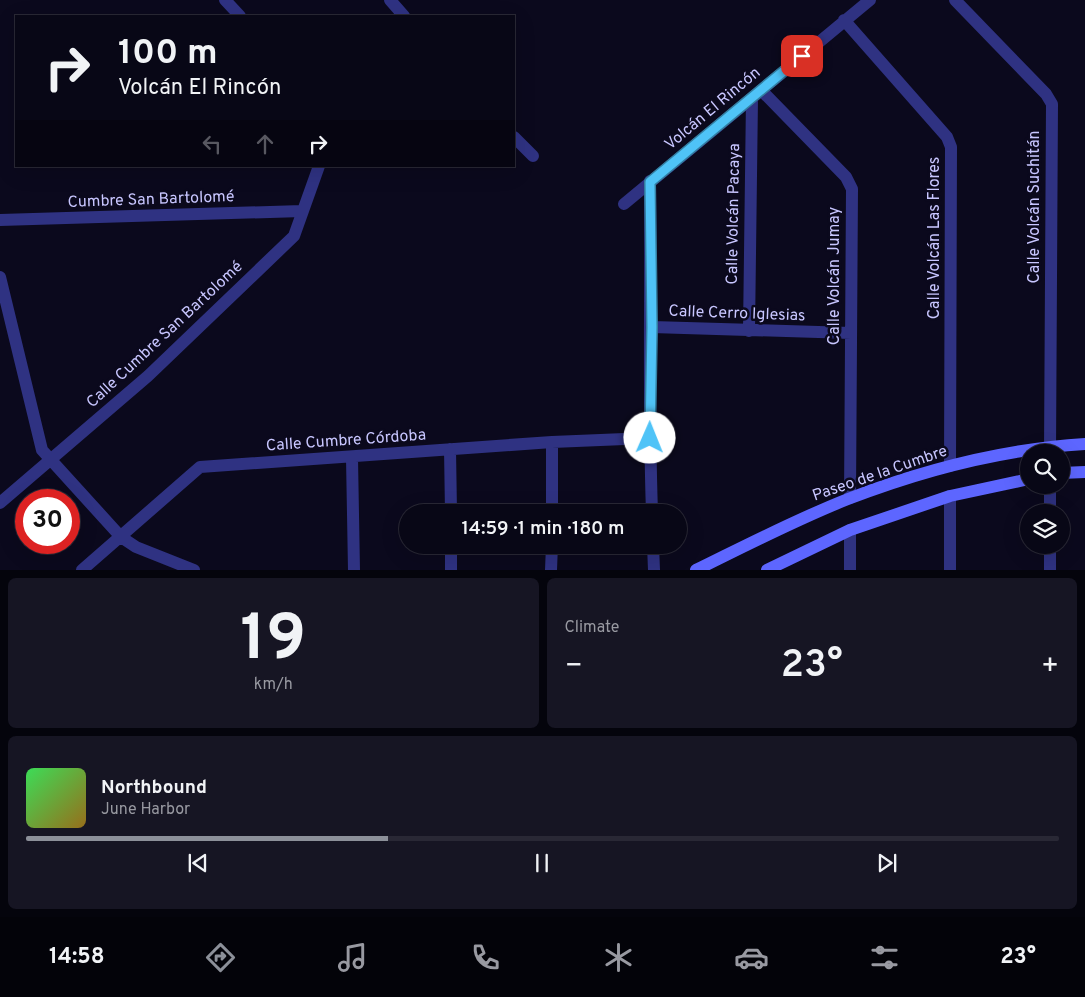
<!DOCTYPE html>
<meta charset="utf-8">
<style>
body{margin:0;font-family:Overpass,sans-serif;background:#161523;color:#f1f3f6;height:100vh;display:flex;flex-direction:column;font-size:19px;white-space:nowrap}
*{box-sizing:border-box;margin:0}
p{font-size:16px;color:#9899a1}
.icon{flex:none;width:28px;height:28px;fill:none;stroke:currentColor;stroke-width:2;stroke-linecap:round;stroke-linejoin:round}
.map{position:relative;height:570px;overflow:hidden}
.panel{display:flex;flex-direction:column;gap:8px;padding:8px;background:#04040c;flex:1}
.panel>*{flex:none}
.top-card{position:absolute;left:15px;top:15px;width:500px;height:152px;border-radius:0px;box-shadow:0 5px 20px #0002,0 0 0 1px #292835;background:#080716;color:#f1f3f6;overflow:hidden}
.buttons{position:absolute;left:1020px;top:444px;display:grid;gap:10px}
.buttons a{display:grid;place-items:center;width:50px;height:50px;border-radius:50%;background:#080716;box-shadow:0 5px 20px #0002,0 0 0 1px #292835;font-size:25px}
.speed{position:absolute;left:15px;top:489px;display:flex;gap:10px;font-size:25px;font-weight:700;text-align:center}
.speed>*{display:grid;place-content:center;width:65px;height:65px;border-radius:50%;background:#080716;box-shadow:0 5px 20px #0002,0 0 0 1px #292835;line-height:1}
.speed .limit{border:8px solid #d22;background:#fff;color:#111}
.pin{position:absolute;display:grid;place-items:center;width:42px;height:42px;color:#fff;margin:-21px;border-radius:10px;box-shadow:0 2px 8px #0006}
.me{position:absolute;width:55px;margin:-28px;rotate:1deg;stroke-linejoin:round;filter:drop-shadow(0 0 4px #0008)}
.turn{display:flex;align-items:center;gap:18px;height:105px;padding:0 20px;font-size:22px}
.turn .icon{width:65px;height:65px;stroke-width:2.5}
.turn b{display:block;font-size:35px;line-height:42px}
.lanes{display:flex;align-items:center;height:48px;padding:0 20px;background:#0003;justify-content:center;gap:25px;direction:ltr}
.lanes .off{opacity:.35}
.big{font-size:38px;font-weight:600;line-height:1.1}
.panel .card{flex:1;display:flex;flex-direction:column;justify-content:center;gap:8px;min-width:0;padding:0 18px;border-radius:8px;background:#161523}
.panel .dial{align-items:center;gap:0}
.dial b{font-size:65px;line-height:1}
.song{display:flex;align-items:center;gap:15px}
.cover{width:60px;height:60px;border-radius:8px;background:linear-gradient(135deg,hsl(130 70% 55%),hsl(40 70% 35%))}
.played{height:5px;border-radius:2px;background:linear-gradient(90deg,#8c9099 35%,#292835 35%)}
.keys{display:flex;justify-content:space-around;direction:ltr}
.heat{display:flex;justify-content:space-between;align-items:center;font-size:28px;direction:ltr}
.panel .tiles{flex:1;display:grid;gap:8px;grid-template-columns:1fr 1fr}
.card:last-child{grid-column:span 2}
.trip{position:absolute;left:399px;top:504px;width:288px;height:50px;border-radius:25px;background:#080716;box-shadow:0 5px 20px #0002,0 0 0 1px #292835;font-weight:600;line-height:50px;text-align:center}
.tab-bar{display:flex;height:80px;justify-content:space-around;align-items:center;background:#030309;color:#9899a1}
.tab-bar .icon{width:35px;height:35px}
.tab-bar .active{color:#8c9099}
.tab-bar b{font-size:22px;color:#f1f3f6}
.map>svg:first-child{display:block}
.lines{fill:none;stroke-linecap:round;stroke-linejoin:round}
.street{stroke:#2f3282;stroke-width:12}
.secondary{stroke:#5d66ff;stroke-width:12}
.route-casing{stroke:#337fa1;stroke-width:12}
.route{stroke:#4fc3f7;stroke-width:9}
.labels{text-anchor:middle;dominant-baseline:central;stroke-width:5;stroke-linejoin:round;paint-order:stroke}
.street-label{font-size:16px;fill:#c8c6ff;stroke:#0b091d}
</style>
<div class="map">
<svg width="1085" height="570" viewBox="0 0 1085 570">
<rect width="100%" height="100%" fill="#0b091d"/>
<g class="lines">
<path class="street" d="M 225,0 L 240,16
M 390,0 L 404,16
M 955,0 L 1046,94 L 1052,104 L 1050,452
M 844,20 L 947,137 L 951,147 L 950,466
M 761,90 L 846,177 L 852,189 L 850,498
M 514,137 L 533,156
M 650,181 C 651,292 648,402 652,512
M 624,204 L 870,0
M 0,220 L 302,211
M 0,277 L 42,450 L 121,537 L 136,547 L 194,570
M 652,327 L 851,333
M 749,331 L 752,98
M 450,449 L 451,512
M 352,458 L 354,570
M 0,503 L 148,376 L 294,236 L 319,166
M 552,512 L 552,442
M 1050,512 L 1050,485
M 451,545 L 451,570
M 653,545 L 654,570
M 82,570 L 200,467 L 552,442 L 649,438
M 551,570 L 552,545
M 850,570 L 850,530
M 950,570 L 950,496
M 1050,570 L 1050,545"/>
<path class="secondary" d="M 1061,473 L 1085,472
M 696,570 C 747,545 797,519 848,499 C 923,470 1005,449 1085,444
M 767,570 L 850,530 L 950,496 L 1029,479"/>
</g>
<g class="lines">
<g class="route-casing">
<path id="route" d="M 650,438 L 652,327 L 650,182 L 802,56"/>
</g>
<use href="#route" class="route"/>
</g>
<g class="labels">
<g class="street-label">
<text transform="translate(713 109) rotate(-40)">Volcán El Rincón</text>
<text transform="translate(151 200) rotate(-2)">Cumbre San Bartolomé</text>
<text transform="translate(1035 207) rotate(-90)">Calle Volcán Suchitán</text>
<text transform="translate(734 214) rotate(-89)">Calle Volcán Pacaya</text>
<text transform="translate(935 238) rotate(-90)">Calle Volcán Las Flores</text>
<text transform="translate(835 276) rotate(-90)">Calle Volcán Jumay</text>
<text transform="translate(737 314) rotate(2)">Calle Cerro Iglesias</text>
<text transform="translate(165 335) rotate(-43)">Calle Cumbre San Bartolomé</text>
<text transform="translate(346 441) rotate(-4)">Calle Cumbre Córdoba</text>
<text transform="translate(880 474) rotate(-19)">Paseo de la Cumbre</text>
</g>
</g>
</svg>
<div class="buttons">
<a><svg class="icon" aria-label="search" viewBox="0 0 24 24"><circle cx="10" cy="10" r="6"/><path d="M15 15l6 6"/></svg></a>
<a><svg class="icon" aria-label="layers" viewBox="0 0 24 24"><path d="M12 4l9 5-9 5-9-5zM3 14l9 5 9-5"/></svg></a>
</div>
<div class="speed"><div class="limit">30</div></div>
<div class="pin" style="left:802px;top:56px;background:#d93025"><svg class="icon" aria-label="arrive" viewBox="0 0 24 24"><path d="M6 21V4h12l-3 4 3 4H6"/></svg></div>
<svg class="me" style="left:650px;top:438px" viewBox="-20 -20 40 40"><circle r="19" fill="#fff"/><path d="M0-13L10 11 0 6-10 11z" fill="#4fc3f7"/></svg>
<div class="trip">14:59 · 1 min · 180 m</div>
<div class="top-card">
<div class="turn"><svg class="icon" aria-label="right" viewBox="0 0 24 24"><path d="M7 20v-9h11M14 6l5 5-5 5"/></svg><div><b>100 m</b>Volcán El Rincón</div></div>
<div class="lanes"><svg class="icon off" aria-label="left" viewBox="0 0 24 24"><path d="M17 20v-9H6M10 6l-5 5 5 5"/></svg><svg class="icon off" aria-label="ahead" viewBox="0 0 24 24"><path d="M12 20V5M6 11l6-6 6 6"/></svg><svg class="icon" aria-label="right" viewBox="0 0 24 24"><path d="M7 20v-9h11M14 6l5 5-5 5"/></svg></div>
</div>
</div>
<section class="panel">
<div class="tiles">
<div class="card dial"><b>19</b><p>km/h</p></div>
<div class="card"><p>Climate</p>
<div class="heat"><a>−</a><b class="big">23°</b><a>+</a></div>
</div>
<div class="card">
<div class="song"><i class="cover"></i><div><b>Northbound</b><p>June Harbor</p></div></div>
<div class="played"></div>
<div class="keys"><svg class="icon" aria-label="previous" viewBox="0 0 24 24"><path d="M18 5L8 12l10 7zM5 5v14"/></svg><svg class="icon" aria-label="pause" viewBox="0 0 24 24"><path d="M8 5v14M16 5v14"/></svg><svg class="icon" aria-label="next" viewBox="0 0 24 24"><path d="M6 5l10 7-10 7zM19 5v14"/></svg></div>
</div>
</div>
</section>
<nav class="tab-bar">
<b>14:58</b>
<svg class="icon active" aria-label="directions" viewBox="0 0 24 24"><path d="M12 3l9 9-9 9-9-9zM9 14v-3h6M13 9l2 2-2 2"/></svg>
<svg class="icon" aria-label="music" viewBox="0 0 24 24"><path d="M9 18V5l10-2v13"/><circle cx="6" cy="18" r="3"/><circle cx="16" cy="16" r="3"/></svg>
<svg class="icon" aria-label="phone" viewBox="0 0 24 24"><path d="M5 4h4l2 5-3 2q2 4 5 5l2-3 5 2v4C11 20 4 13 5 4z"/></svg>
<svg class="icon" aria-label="climate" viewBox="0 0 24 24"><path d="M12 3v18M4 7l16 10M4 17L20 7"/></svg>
<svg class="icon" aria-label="car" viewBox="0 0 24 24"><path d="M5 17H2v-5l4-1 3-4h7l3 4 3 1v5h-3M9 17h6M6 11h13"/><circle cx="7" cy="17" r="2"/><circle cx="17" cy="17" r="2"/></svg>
<svg class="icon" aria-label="filters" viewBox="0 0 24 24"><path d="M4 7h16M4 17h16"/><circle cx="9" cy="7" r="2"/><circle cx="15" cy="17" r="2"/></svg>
<b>23°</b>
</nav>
